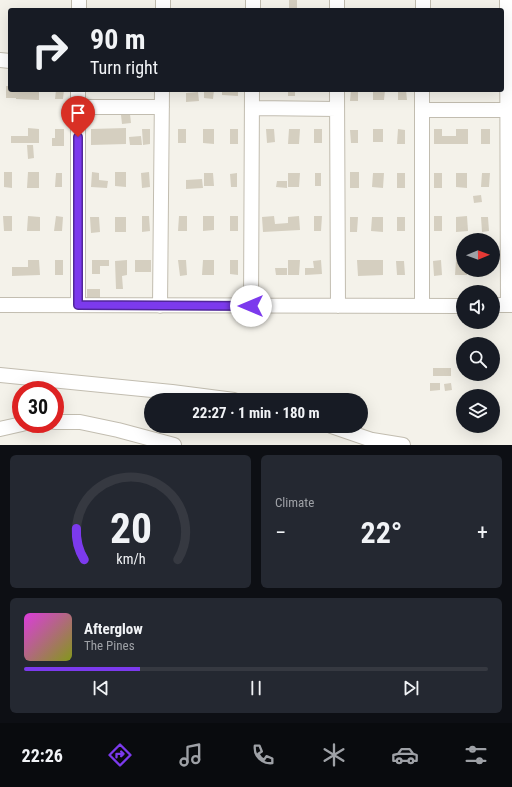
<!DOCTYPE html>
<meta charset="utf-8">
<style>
body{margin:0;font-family:"Roboto Condensed",sans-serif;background:#242831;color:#f1f3f6;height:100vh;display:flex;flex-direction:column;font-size:15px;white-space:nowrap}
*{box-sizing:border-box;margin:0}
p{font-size:13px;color:#9ea1a6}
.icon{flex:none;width:22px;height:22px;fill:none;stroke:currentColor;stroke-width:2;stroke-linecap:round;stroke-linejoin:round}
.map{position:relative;height:445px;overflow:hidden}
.side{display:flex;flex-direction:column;gap:10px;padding:10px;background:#0d0f14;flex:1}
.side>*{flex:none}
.banner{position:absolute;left:8px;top:8px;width:496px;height:84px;border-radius:4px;box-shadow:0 4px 16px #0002;background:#171b24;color:#f1f3f6;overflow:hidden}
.needle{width:26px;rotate:89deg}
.tools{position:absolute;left:456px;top:233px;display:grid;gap:8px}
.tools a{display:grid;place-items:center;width:44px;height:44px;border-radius:50%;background:#171b24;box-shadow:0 4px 16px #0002;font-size:20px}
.speed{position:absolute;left:12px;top:381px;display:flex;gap:8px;font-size:20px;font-weight:700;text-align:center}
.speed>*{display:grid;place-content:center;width:52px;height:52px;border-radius:50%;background:#171b24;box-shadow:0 4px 16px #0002;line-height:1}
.speed .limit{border:6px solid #d22;background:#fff;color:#111}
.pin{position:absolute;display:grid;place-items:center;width:34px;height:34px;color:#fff;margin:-41px -17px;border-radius:50% 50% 50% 0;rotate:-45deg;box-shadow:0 0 4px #0007}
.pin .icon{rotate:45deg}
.me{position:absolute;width:44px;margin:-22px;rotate:270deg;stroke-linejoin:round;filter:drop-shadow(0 0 3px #0008)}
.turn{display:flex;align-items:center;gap:14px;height:84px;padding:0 16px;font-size:18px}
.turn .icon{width:52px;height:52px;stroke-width:2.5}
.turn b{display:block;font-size:28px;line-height:34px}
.big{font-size:30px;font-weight:700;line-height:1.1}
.side .widget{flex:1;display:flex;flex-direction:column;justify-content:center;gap:6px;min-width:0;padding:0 14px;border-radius:6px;background:#242831}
.side .dial{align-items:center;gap:0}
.dial svg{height:104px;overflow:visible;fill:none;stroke:#363941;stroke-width:7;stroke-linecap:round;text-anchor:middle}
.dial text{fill:#f1f3f6;stroke:none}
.song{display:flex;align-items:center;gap:12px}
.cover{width:48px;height:48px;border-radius:6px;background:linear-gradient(135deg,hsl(300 70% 55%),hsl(70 70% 35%))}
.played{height:4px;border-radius:2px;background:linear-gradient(90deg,#7c3aed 25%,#363941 25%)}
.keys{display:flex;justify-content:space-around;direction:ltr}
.heat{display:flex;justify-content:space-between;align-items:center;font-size:22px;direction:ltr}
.side .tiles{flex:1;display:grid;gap:10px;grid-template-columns:1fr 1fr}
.widget:last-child{grid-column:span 2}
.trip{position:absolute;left:144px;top:393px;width:224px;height:40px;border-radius:20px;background:#171b24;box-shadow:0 4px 16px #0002;font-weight:700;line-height:40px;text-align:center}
.menu{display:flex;height:64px;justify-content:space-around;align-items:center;background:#090b0e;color:#9ea1a6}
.menu .icon{width:28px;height:28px}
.menu .selected{color:#7c3aed}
.menu b{font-size:18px;color:#f1f3f6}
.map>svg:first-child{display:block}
.building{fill:#d5cfc0}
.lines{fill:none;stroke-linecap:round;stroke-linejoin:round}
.minor-casing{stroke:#c2bdb0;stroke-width:16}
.minor{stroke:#fff;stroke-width:14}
.route-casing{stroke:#51269a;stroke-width:10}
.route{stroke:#7c3aed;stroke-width:7}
</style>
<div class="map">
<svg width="512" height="445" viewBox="0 0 512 445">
<rect width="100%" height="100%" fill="#f4f2ea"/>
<path class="building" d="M 289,0 L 297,0 L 297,9 L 289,10 Z
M 6,86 L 10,86 L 10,90 L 39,90 L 39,100 L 16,99 L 16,98 L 6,98 Z
M 56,90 L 64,90 L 63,99 L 55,99 Z
M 204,90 L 214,90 L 213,99 L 204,98 Z
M 222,90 L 238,90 L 238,96 L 222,95 Z
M 288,90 L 295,90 L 295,96 L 288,96 Z
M 351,90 L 358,90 L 358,101 L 350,101 Z
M 373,90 L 385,90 L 384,100 L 373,100 Z
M 398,90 L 406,90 L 407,100 L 398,100 Z
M 198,92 L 199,101 L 186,102 L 186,93 Z
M 130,114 L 131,123 L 122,124 L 121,115 Z
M 28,128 L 39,129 L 39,143 L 11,143 L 11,136 L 28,136 Z
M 126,128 L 126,144 L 91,145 L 91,129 Z
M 55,129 L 64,129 L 64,146 L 52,146 L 52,138 L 55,138 Z
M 142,129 L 150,129 L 150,144 L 143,145 Z
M 178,129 L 186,129 L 186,143 L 178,143 Z
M 203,129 L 214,129 L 214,144 L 203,143 Z
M 230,129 L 238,129 L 238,144 L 230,144 Z
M 266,129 L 274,129 L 275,142 L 267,143 Z
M 289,129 L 300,129 L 299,144 L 288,144 Z
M 314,129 L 322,129 L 322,143 L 314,143 Z
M 373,129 L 383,129 L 383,142 L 373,142 Z
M 398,129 L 405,130 L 405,144 L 397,144 Z
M 434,129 L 442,129 L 442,136 L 456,136 L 456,129 L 468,129 L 468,144 L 434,144 Z
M 481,129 L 490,129 L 490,144 L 481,144 Z
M 350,130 L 358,130 L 358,143 L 351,143 Z
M 141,136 L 142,145 L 130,145 L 129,137 Z
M 27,145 L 33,145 L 34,158 L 28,159 Z
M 4,172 L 12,172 L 12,188 L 4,187 Z
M 28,172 L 39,172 L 39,188 L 27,188 Z
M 92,172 L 99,173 L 99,180 L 108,181 L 107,188 L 91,187 Z
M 115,172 L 126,172 L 126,187 L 115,186 Z
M 149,172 L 150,187 L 142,188 L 141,173 Z
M 350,172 L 359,172 L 359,188 L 350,188 Z
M 56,173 L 62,173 L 62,187 L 55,187 Z
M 204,173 L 213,173 L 214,186 L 204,186 Z
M 237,173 L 237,187 L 231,187 L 230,174 Z
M 288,173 L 300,173 L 299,187 L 288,187 Z
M 315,173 L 321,173 L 321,186 L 315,186 Z
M 373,173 L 384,173 L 383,188 L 372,187 Z
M 397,173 L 405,173 L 405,188 L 397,188 Z
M 434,173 L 442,173 L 442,188 L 434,188 Z
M 456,173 L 467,173 L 467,188 L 456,187 Z
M 482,173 L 490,173 L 489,187 L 481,187 Z
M 202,179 L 203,188 L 186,189 L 186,180 Z
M 277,181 L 287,181 L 287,188 L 276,187 Z
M 481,195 L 482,202 L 474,203 L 473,196 Z
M 3,216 L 12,216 L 12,231 L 4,231 Z
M 28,216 L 40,217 L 40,231 L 27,231 Z
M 56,216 L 63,217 L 62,231 L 54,231 Z
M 142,216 L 149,216 L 150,231 L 142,232 Z
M 179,216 L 187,216 L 187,231 L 178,231 Z
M 203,216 L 214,216 L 214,230 L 203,231 Z
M 230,216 L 238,216 L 238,231 L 230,231 Z
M 274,216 L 275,224 L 288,223 L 288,217 L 299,216 L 300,230 L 263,232 L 262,217 Z
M 314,216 L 322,216 L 321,231 L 314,231 Z
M 434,216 L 442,216 L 442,231 L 434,231 Z
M 467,216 L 468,231 L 456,232 L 456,217 Z
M 90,217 L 99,217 L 100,232 L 91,233 Z
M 115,217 L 126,217 L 126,232 L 115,232 Z
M 350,217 L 358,217 L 357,232 L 350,232 Z
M 372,217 L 383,217 L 383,232 L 371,231 Z
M 397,217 L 405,217 L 405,231 L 397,231 Z
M 481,217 L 488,217 L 489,231 L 482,232 Z
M 28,260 L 39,260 L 40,275 L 12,276 L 12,267 L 28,267 Z
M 55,260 L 63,260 L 63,275 L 55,275 Z
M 92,260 L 109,260 L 109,266 L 100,266 L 100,274 L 92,274 Z
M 127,260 L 127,275 L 122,276 L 123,289 L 116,289 L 115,261 Z
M 135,260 L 151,260 L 151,272 L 135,272 Z
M 178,260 L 186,260 L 187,275 L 180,276 Z
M 203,260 L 214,260 L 214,275 L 202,275 Z
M 230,260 L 238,260 L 238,275 L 230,274 Z
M 288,260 L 300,260 L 299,275 L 288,275 Z
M 321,260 L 322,274 L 305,275 L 305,268 L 314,268 L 313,261 Z
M 357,260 L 383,260 L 383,275 L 358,276 Z
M 441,260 L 442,275 L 434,276 L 433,261 Z
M 456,260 L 463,260 L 463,270 L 467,270 L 467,275 L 455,275 Z
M 396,261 L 404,261 L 405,275 L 397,275 Z
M 275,268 L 287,268 L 287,275 L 276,275 Z
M 481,270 L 489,270 L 489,275 L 481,276 Z
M 87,289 L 100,289 L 100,299 L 87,299 Z
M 433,368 L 451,368 L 451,376 L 433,376 Z
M 430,383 L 440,383 L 440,390 L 430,391 Z
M 451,383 L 452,390 L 445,391 L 444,384 Z"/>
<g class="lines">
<g class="minor-casing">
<path id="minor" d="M 337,0 L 337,10
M 507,0 L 508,305
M 79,10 L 79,0
M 163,10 L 163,0
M 253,10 L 253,0
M 423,10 L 423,0
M 0,60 L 10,61
M 337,90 L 338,306
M 78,107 L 162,107
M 252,108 L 337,109
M 422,110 L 507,110
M 0,305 L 463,306
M 78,305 L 78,90
M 493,305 L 512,305
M 160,306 L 162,90
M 251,306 L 252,90
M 422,306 L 422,90
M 0,375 L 172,392 L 234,400
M 55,422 L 80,422 L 118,430 L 174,445
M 331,426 L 372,440 L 403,445
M 0,429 L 22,424"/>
</g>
<use href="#minor" class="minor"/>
</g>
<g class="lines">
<g class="route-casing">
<path id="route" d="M 78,137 L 78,305 L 251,306"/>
</g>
<use href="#route" class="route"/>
</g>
</svg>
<div class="tools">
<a><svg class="needle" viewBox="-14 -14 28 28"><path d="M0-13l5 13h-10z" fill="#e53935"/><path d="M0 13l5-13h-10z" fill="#9ea1a6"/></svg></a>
<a><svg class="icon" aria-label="sound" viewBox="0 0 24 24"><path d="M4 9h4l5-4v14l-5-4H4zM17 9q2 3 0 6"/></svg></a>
<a><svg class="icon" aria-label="search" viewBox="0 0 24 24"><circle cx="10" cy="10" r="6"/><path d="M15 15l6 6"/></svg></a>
<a><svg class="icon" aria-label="layers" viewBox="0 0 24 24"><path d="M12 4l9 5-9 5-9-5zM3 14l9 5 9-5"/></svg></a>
</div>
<div class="speed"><div class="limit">30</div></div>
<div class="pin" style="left:78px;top:137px;background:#d93025"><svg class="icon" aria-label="arrive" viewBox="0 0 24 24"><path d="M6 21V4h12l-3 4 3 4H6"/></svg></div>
<svg class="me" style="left:251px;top:306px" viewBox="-20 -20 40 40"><circle r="19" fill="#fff"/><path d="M0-13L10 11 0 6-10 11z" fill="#7c3aed"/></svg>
<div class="trip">22:27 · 1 min · 180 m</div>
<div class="banner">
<div class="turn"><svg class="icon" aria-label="right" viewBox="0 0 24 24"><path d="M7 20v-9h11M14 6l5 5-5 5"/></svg><div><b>90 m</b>Turn right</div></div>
</div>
</div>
<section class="side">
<div class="tiles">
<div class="widget dial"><svg viewBox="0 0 100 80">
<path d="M14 69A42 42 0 1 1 86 69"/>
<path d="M14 69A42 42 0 0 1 8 45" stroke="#7c3aed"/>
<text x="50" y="56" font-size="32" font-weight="700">20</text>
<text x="50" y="72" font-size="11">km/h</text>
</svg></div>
<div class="widget"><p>Climate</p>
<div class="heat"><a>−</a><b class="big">22°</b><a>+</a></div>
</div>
<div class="widget">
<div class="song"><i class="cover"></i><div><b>Afterglow</b><p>The Pines</p></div></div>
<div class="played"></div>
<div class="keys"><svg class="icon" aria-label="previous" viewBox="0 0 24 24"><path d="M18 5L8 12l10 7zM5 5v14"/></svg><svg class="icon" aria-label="pause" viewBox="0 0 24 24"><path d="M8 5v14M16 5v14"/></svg><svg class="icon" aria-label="next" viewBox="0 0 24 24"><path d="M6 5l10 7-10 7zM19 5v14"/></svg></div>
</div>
</div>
</section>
<nav class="menu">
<b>22:26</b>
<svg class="icon selected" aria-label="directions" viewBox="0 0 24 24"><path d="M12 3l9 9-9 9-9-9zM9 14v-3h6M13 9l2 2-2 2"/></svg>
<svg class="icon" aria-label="music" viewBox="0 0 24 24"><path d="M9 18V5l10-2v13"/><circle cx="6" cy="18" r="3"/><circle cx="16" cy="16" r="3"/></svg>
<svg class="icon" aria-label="phone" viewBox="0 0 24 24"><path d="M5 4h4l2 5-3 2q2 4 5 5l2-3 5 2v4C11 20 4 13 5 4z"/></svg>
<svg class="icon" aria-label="climate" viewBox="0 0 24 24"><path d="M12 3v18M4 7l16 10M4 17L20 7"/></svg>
<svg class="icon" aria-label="car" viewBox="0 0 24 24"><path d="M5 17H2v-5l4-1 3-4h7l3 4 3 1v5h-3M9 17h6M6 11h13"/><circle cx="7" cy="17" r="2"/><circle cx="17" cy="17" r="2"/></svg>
<svg class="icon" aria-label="filters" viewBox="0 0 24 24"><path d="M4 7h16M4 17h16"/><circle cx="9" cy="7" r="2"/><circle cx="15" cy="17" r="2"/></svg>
</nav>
